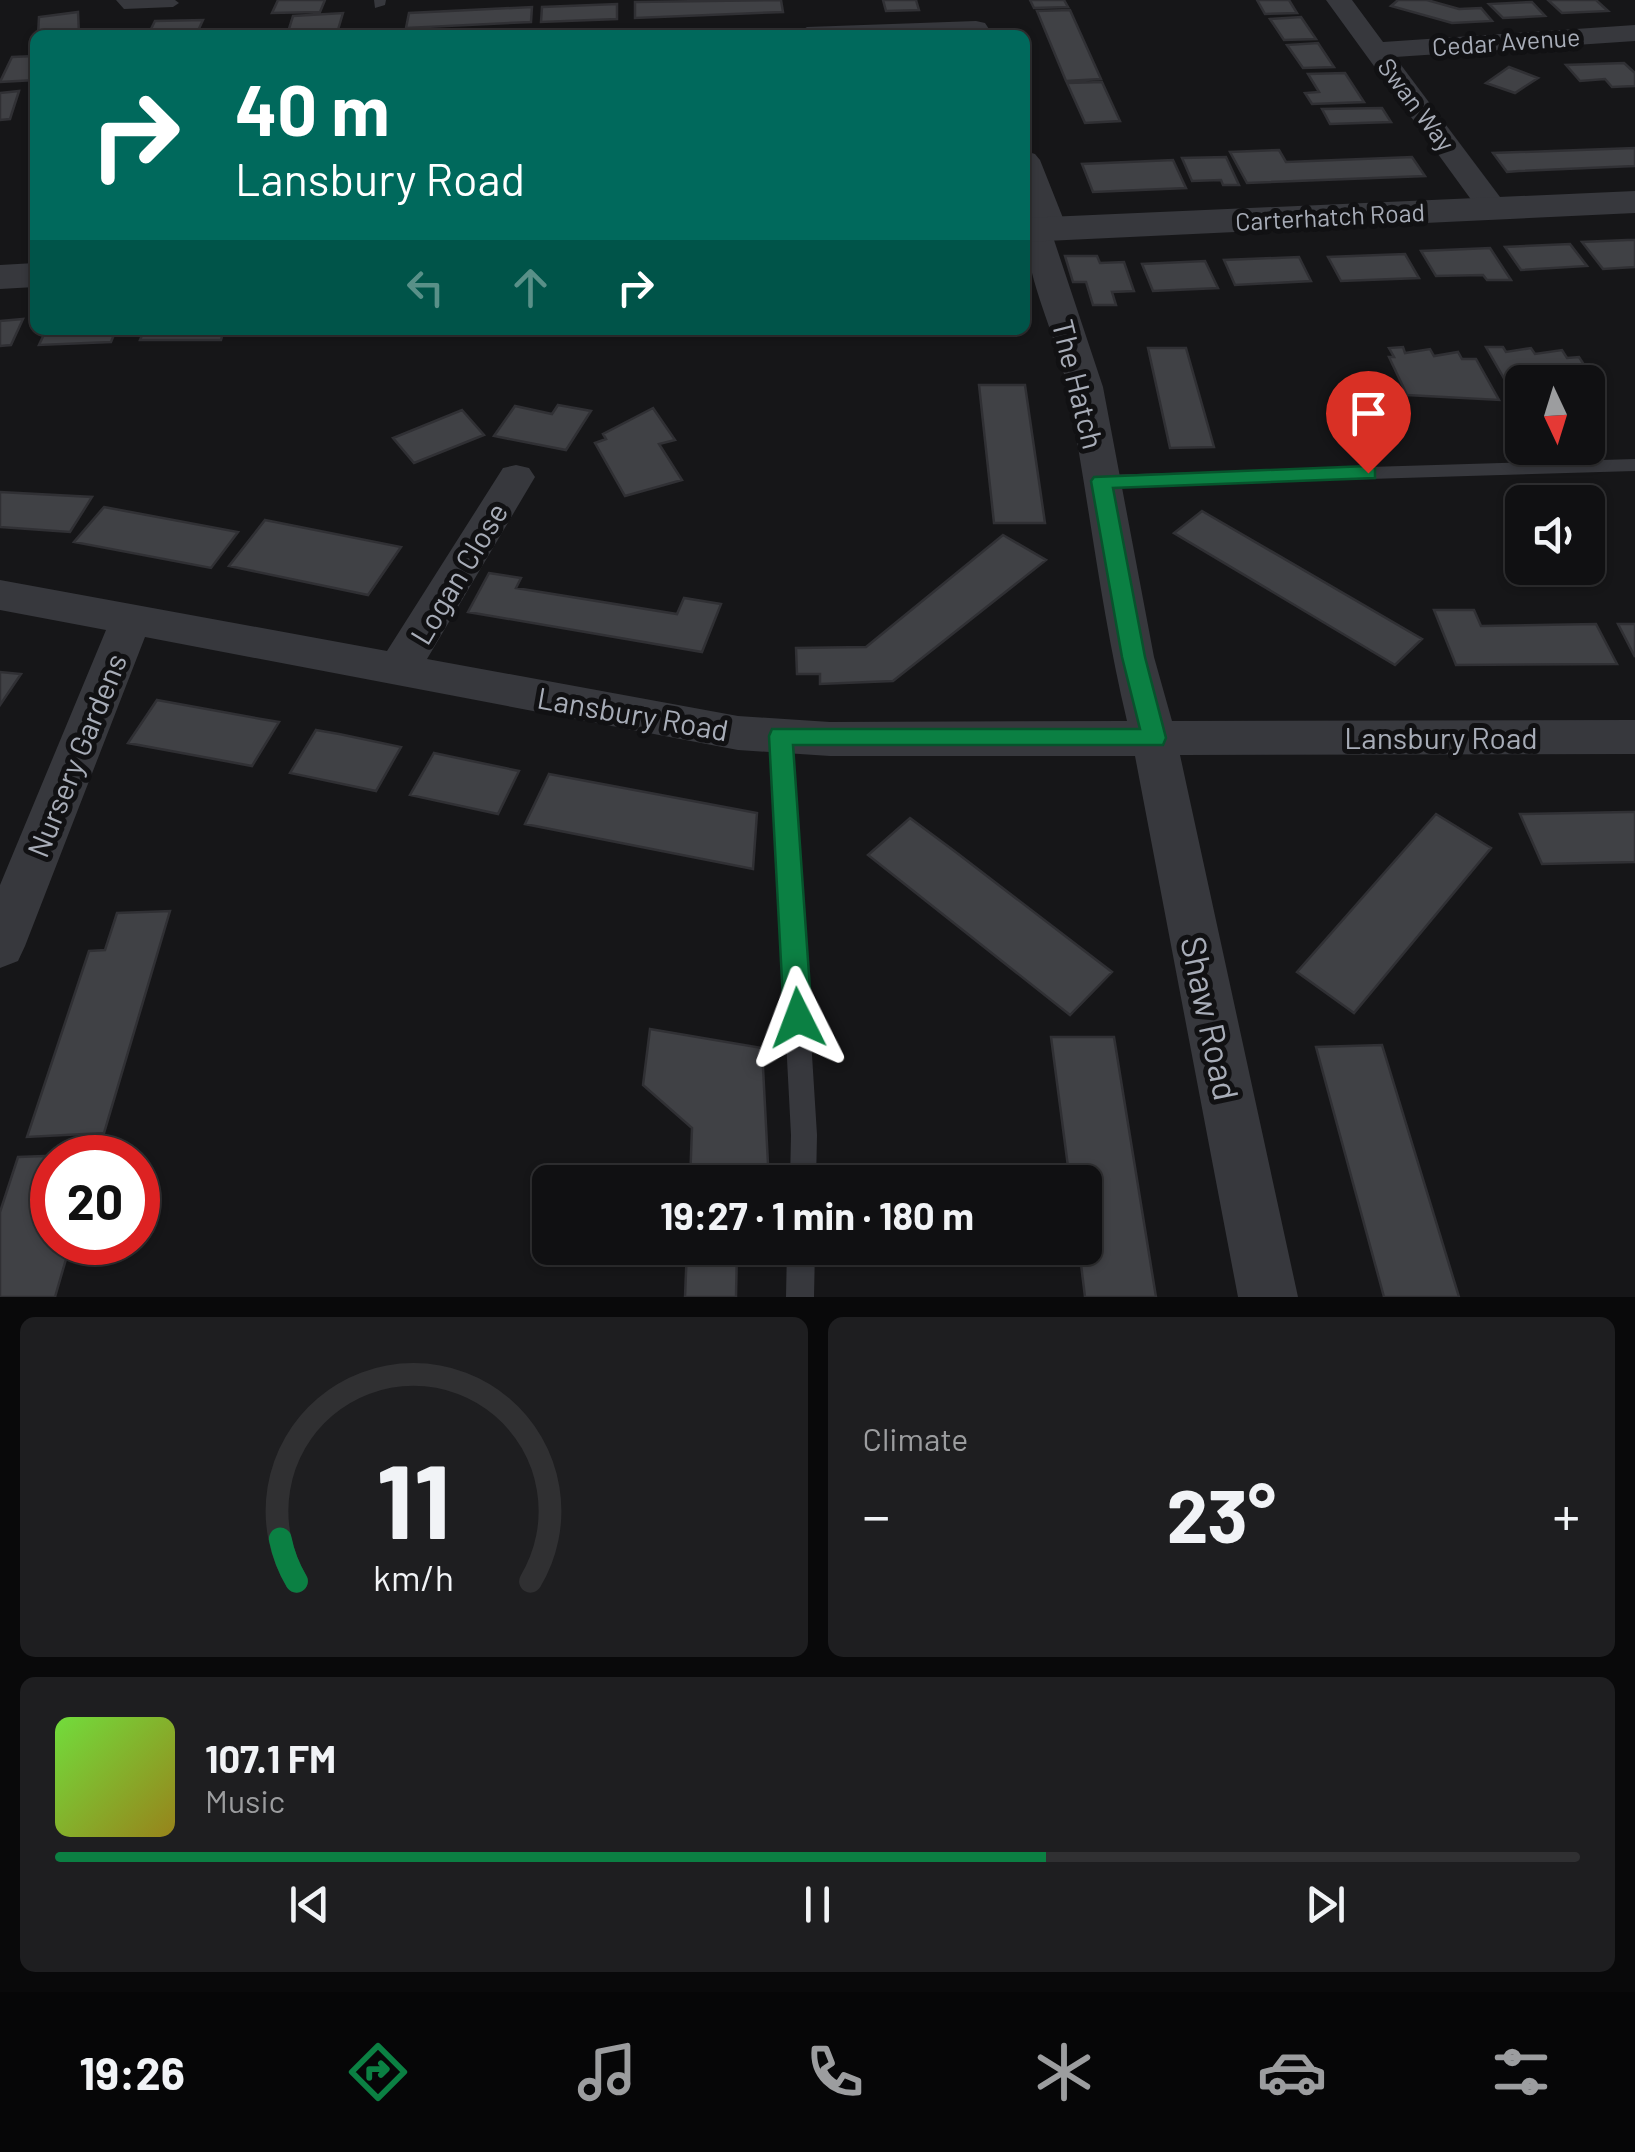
<!DOCTYPE html>
<meta charset="utf-8">
<style>
body{margin:0;font-family:Barlow,sans-serif;background:#1e1e20;color:#f1f3f6;height:100vh;display:flex;flex-direction:column;font-size:38px;white-space:nowrap}
*{box-sizing:border-box;margin:0}
p{font-size:32px;color:#9c9d9f}
.icon{flex:none;width:55px;height:55px;fill:none;stroke:currentColor;stroke-width:2;stroke-linecap:round;stroke-linejoin:round}
.map{position:relative;height:1297px;overflow:hidden}
.drawer{display:flex;flex-direction:column;gap:20px;padding:20px;background:#09090a;flex:1}
.drawer>*{flex:none}
.top-card{position:absolute;left:30px;top:30px;width:1000px;height:305px;border-radius:15px;box-shadow:0 2px 8px #0004,0 0 0 2px #303032;background:#00695c;color:#fff;overflow:hidden}
.needle{width:65px;rotate:176deg}
.buttons{position:absolute;left:1505px;top:365px;display:grid;gap:20px}
.buttons a{display:grid;place-items:center;width:100px;height:100px;border-radius:15px;background:#101012;box-shadow:0 2px 8px #0004,0 0 0 2px #303032;font-size:50px}
.speed{position:absolute;left:30px;top:1135px;display:flex;gap:20px;font-size:50px;font-weight:700;text-align:center}
.speed>*{display:grid;place-content:center;width:130px;height:130px;border-radius:50%;background:#101012;box-shadow:0 2px 8px #0004,0 0 0 2px #303032;line-height:1}
.speed .limit{border:15px solid #d22;background:#fff;color:#111}
.pin{position:absolute;display:grid;place-items:center;width:85px;height:85px;color:#fff;margin:-102px -42px;border-radius:50% 50% 50% 0;rotate:-45deg;box-shadow:0 0 10px #0007}
.pin .icon{rotate:45deg}
.me{position:absolute;width:110px;margin:-55px;rotate:357deg;stroke-linejoin:round;filter:drop-shadow(0 0 8px #0008)}
.turn{display:flex;align-items:center;gap:35px;height:210px;padding:0 40px;font-size:45px}
.turn .icon{width:130px;height:130px;stroke-width:2.5}
.turn b{display:block;font-size:70px;line-height:85px}
.lanes{display:flex;align-items:center;height:95px;padding:0 40px;background:#0003;justify-content:center;gap:50px;direction:ltr}
.lanes .off{opacity:.35}
.big{font-size:75px;font-weight:700;line-height:1.1}
.drawer .tile{flex:1;display:flex;flex-direction:column;justify-content:center;gap:15px;min-width:0;padding:0 35px;border-radius:15px;background:#1e1e20}
.drawer .dial{align-items:center;gap:0}
.dial svg{height:260px;overflow:visible;fill:none;stroke:#303032;stroke-width:7;stroke-linecap:round;text-anchor:middle}
.dial text{fill:#f1f3f6;stroke:none}
.song{display:flex;align-items:center;gap:30px}
.cover{width:120px;height:120px;border-radius:15px;background:linear-gradient(135deg,hsl(100 70% 55%),hsl(50 70% 35%))}
.played{height:10px;border-radius:5px;background:linear-gradient(90deg,#0b8043 65%,#303032 65%)}
.keys{display:flex;justify-content:space-around;direction:ltr}
.heat{display:flex;justify-content:space-between;align-items:center;font-size:55px;direction:ltr}
.drawer .tiles{flex:1;display:grid;gap:20px;grid-template-columns:1fr 1fr}
.tile:last-child{grid-column:span 2}
.trip{position:absolute;left:532px;top:1165px;width:570px;height:100px;border-radius:15px;background:#101012;box-shadow:0 2px 8px #0004,0 0 0 2px #303032;font-weight:700;line-height:100px;text-align:center}
.tabs{display:flex;height:160px;justify-content:space-around;align-items:center;background:#060607;color:#9c9d9f}
.tabs .icon{width:70px;height:70px}
.tabs .active{color:#0b8043}
.tabs b{font-size:45px;color:#f1f3f6}
.map>svg:first-child{display:block}
.building{fill:#404145;stroke:#303034;stroke-width:2.5}
.lines{fill:none;stroke-linecap:round;stroke-linejoin:round}
.service{fill:#37383d;fill-rule:evenodd}
.minor{fill:#37383d;fill-rule:evenodd}
.tertiary{fill:#37383d;fill-rule:evenodd}
.route{fill:#0b8043;stroke:#07532c;stroke-width:2.5}
.labels{text-anchor:middle;dominant-baseline:central;stroke-width:10;stroke-linejoin:round;paint-order:stroke}
.far-street-label{font-size:25px;fill:#a8adb8;stroke:#111113}
.street-label{font-size:30px;fill:#a8adb8;stroke:#111113}
.near-street-label{font-size:35px;fill:#a8adb8;stroke:#111113}
</style>
<div class="map">
<svg width="1635" height="1297" viewBox="0 0 1635 1297">
<rect width="100%" height="100%" fill="#161618"/>
<path class="building" d="M 278,0 L 325,0 L 320,12 L 272,13 Z
M 781,0 L 783,12 L 635,18 L 635,2 Z
M 883,0 L 916,0 L 919,10 L 886,11 Z
M 1030,0 L 1064,0 L 1068,7 L 1034,8 Z
M 1257,0 L 1289,0 L 1297,13 L 1265,14 Z
M 1398,0 L 1427,0 L 1459,9 L 1481,8 L 1492,21 L 1452,23 L 1391,6 Z
M 1548,0 L 1596,0 L 1608,11 L 1562,13 Z
M 1532,2 L 1545,16 L 1503,18 L 1489,4 Z
M 617,4 L 617,19 L 541,22 L 542,7 Z
M 532,7 L 531,22 L 406,28 L 409,13 Z
M 1070,10 L 1101,79 L 1066,81 L 1037,11 Z
M 78,12 L 79,34 L 38,35 L 39,17 Z
M 343,13 L 337,33 L 287,35 L 293,16 Z
M 1301,17 L 1316,39 L 1284,40 L 1270,19 Z
M 203,20 L 196,35 L 148,35 L 155,21 Z
M 1318,43 L 1334,67 L 1303,68 L 1287,45 Z
M 35,56 L 35,80 L 0,82 L 12,57 Z
M 1624,63 L 1635,73 L 1635,86 L 1612,87 L 1605,79 L 1580,81 L 1566,65 Z
M 1509,67 L 1538,78 L 1515,93 L 1486,83 Z
M 1345,73 L 1364,102 L 1312,104 L 1305,93 L 1319,92 L 1308,74 Z
M 1102,82 L 1120,121 L 1085,123 L 1067,83 Z
M 19,91 L 10,119 L 0,120 L 0,93 Z
M 1382,108 L 1391,122 L 1330,124 L 1322,109 Z
M 1635,148 L 1635,166 L 1519,171 L 1507,172 L 1493,153 Z
M 1279,150 L 1286,162 L 1412,157 L 1425,176 L 1247,183 L 1230,152 Z
M 1226,157 L 1239,185 L 1223,185 L 1221,180 L 1192,181 L 1182,158 Z
M 1173,160 L 1186,188 L 1093,192 L 1082,164 Z
M 1627,240 L 1635,240 L 1635,267 L 1603,269 L 1582,242 Z
M 1570,244 L 1587,266 L 1521,270 L 1505,247 Z
M 1490,248 L 1511,280 L 1487,280 L 1483,275 L 1436,276 L 1421,251 Z
M 1405,254 L 1419,278 L 1341,281 L 1328,257 Z
M 1065,256 L 1097,256 L 1100,263 L 1124,262 L 1134,291 L 1112,292 L 1116,305 L 1093,305 L 1086,282 L 1073,282 Z
M 1299,257 L 1311,281 L 1235,285 L 1224,260 Z
M 1205,261 L 1218,288 L 1153,291 L 1142,264 Z
M 23,319 L 11,345 L 0,346 L 0,321 Z
M 46,330 L 116,330 L 111,342 L 39,345 Z
M 144,330 L 224,330 L 221,340 L 140,340 Z
M 244,330 L 324,330 L 242,335 Z
M 1403,347 L 1405,353 L 1430,349 L 1434,356 L 1458,352 L 1462,359 L 1476,359 L 1499,400 L 1407,395 L 1389,357 L 1394,357 L 1389,348 Z
M 1486,347 L 1503,347 L 1506,352 L 1531,348 L 1535,354 L 1562,350 L 1567,358 L 1579,357 L 1605,397 L 1588,398 L 1588,382 L 1522,382 L 1522,394 L 1513,394 Z
M 1148,348 L 1186,348 L 1214,447 L 1170,448 Z
M 979,385 L 1025,385 L 1045,523 L 994,523 Z
M 558,405 L 591,411 L 566,450 L 494,436 L 515,406 L 552,414 Z
M 653,408 L 675,440 L 659,444 L 682,480 L 625,496 L 595,443 L 606,439 L 603,434 Z
M 462,410 L 484,435 L 414,463 L 393,438 Z
M 0,492 L 92,497 L 70,532 L 0,527 Z
M 104,507 L 238,532 L 211,568 L 74,542 Z
M 1202,511 L 1422,639 L 1395,665 L 1174,533 Z
M 265,520 L 401,547 L 368,595 L 229,566 Z
M 1003,535 L 1046,560 L 893,681 L 820,684 L 820,674 L 797,674 L 796,648 L 866,647 Z
M 489,573 L 521,578 L 516,588 L 677,614 L 684,598 L 721,604 L 702,652 L 468,612 Z
M 1434,610 L 1474,610 L 1481,626 L 1596,624 L 1617,664 L 1456,665 Z
M 1618,624 L 1635,624 L 1635,657 Z
M 0,672 L 21,674 L 0,705 Z
M 157,700 L 261,719 L 279,722 L 252,766 L 128,743 Z
M 316,730 L 339,734 L 401,747 L 376,791 L 290,773 Z
M 434,753 L 519,771 L 498,814 L 410,795 Z
M 549,774 L 757,813 L 753,869 L 525,824 Z
M 1627,812 L 1635,812 L 1635,862 L 1542,864 L 1520,814 Z
M 1436,814 L 1491,848 L 1354,1013 L 1297,972 Z
M 910,818 L 957,853 L 1112,972 L 1070,1015 L 868,855 Z
M 170,911 L 104,1133 L 27,1137 L 89,951 L 105,950 L 117,913 Z
M 650,1029 L 762,1048 L 768,1164 L 738,1166 L 737,1182 L 690,1182 L 692,1128 L 643,1085 Z
M 1051,1037 L 1114,1037 L 1156,1297 L 1085,1297 L 1079,1248 L 1085,1248 L 1085,1182 L 1070,1182 Z
M 1382,1045 L 1459,1297 L 1384,1297 L 1316,1047 Z
M 97,1154 L 96,1158 L 52,1158 L 52,1242 L 71,1242 L 55,1297 L 0,1297 L 0,1212 L 18,1157 Z
M 687,1248 L 737,1248 L 736,1297 L 685,1297 Z"/>
<g class="lines">
<path class="service" d="M 116,0 L 175,0 L 179,3 L 173,7 L 124,9 Z
M 374,0 L 386,0 L 385,5 L 375,8 Z
M 1635,459 L 1635,471 L 1101,487 L 1092,481 L 1101,475 Z
M 781,727 L 788,729 L 792,735 L 817,1135 L 816,1182 L 790,1182 L 791,1135 L 770,735 L 774,729 Z
M 787,1248 L 815,1248 L 814,1297 L 786,1297 Z"/>
<path class="minor" d="M 1326,0 L 1352,0 L 1383,42 L 1635,25 L 1635,41 L 1395,57 L 1509,209 L 1505,216 L 1483,216 Z
M 976,21 L 985,23 L 989,29 L 985,35 L 794,35 L 807,27 Z
M 1025,151 L 1035,154 L 1040,160 L 1063,218 L 1051,231 L 1103,387 L 1154,657 L 1172,721 L 1635,720 L 1635,754 L 1180,755 L 1298,1297 L 1238,1297 L 1135,756 L 830,756 L 738,750 L 145,637 L 25,946 L 18,961 L 0,968 L 0,885 L 106,630 L 0,610 L 0,580 L 387,651 L 503,468 L 516,465 L 529,468 L 535,477 L 427,659 L 738,716 L 830,722 L 1127,721 C 1101,612 1089,501 1068,391 C 1057,334 1025,281 1025,222 L 1031,216 L 1025,200 Z"/>
<path class="tertiary" d="M 1635,191 L 1635,213 L 1025,242 L 1025,218 Z
M 35,263 L 35,287 L 0,289 L 0,265 Z"/>
</g>
<path class="route" d="M 1368,466 L 1375,468 L 1375,478 L 1113,488 L 1145,657 L 1166,738 L 1163,745 L 793,745 L 812,1018 L 808,1027 L 798,1030 L 788,1027 L 784,1018 L 769,736 L 772,729 L 1140,729 L 1122,657 L 1091,481 L 1094,477 Z"/>
<g class="labels">
<g class="far-street-label">
<text transform="translate(1506 41) rotate(-4)">Cedar Avenue</text>
<text transform="translate(1417 104) rotate(53)">Swan Way</text>
<text transform="translate(1330 216) rotate(-3)">Carterhatch Road</text>
</g>
<g class="street-label">
<text transform="translate(1079 384) rotate(76)">The Hatch</text>
<text transform="translate(458 573) rotate(-59)">Logan Close</text>
<text transform="translate(633 713) rotate(10)">Lansbury Road</text>
<text x="1441" y="737">Lansbury Road</text>
<text transform="translate(76 755) rotate(-68)">Nursery Gardens</text>
</g>
<g class="near-street-label">
<text transform="translate(1211 1018) rotate(78)">Shaw Road</text>
</g>
</g>
</svg>
<div class="buttons">
<a><svg class="needle" viewBox="-14 -14 28 28"><path d="M0-13l5 13h-10z" fill="#e53935"/><path d="M0 13l5-13h-10z" fill="#9c9d9f"/></svg></a>
<a><svg class="icon" aria-label="sound" viewBox="0 0 24 24"><path d="M4 9h4l5-4v14l-5-4H4zM17 9q2 3 0 6"/></svg></a>
</div>
<div class="speed"><div class="limit">20</div></div>
<div class="pin" style="left:1368px;top:473px;background:#d93025"><svg class="icon" aria-label="arrive" viewBox="0 0 24 24"><path d="M6 21V4h12l-3 4 3 4H6"/></svg></div>
<svg class="me" style="left:798px;top:1018px" viewBox="-20 -20 40 40"><path d="M0-17L14 15 0 8-14 15z" fill="#0b8043" stroke="#fff" stroke-width="4"/></svg>
<div class="trip">19:27 · 1 min · 180 m</div>
<div class="top-card">
<div class="turn"><svg class="icon" aria-label="right" viewBox="0 0 24 24"><path d="M7 20v-9h11M14 6l5 5-5 5"/></svg><div><b>40 m</b>Lansbury Road</div></div>
<div class="lanes"><svg class="icon off" aria-label="left" viewBox="0 0 24 24"><path d="M17 20v-9H6M10 6l-5 5 5 5"/></svg><svg class="icon off" aria-label="ahead" viewBox="0 0 24 24"><path d="M12 20V5M6 11l6-6 6 6"/></svg><svg class="icon" aria-label="right" viewBox="0 0 24 24"><path d="M7 20v-9h11M14 6l5 5-5 5"/></svg></div>
</div>
</div>
<section class="drawer">
<div class="tiles">
<div class="tile dial"><svg viewBox="0 0 100 80">
<path d="M14 69A42 42 0 1 1 86 69"/>
<path d="M14 69A42 42 0 0 1 9 56" stroke="#0b8043"/>
<text x="50" y="56" font-size="32" font-weight="700">11</text>
<text x="50" y="72" font-size="11">km/h</text>
</svg></div>
<div class="tile"><p>Climate</p>
<div class="heat"><a>−</a><b class="big">23°</b><a>+</a></div>
</div>
<div class="tile">
<div class="song"><i class="cover"></i><div><b>107.1 FM</b><p>Music</p></div></div>
<div class="played"></div>
<div class="keys"><svg class="icon" aria-label="previous" viewBox="0 0 24 24"><path d="M18 5L8 12l10 7zM5 5v14"/></svg><svg class="icon" aria-label="pause" viewBox="0 0 24 24"><path d="M8 5v14M16 5v14"/></svg><svg class="icon" aria-label="next" viewBox="0 0 24 24"><path d="M6 5l10 7-10 7zM19 5v14"/></svg></div>
</div>
</div>
</section>
<nav class="tabs">
<b>19:26</b>
<svg class="icon active" aria-label="directions" viewBox="0 0 24 24"><path d="M12 3l9 9-9 9-9-9zM9 14v-3h6M13 9l2 2-2 2"/></svg>
<svg class="icon" aria-label="music" viewBox="0 0 24 24"><path d="M9 18V5l10-2v13"/><circle cx="6" cy="18" r="3"/><circle cx="16" cy="16" r="3"/></svg>
<svg class="icon" aria-label="phone" viewBox="0 0 24 24"><path d="M5 4h4l2 5-3 2q2 4 5 5l2-3 5 2v4C11 20 4 13 5 4z"/></svg>
<svg class="icon" aria-label="climate" viewBox="0 0 24 24"><path d="M12 3v18M4 7l16 10M4 17L20 7"/></svg>
<svg class="icon" aria-label="car" viewBox="0 0 24 24"><path d="M5 17H2v-5l4-1 3-4h7l3 4 3 1v5h-3M9 17h6M6 11h13"/><circle cx="7" cy="17" r="2"/><circle cx="17" cy="17" r="2"/></svg>
<svg class="icon" aria-label="filters" viewBox="0 0 24 24"><path d="M4 7h16M4 17h16"/><circle cx="9" cy="7" r="2"/><circle cx="15" cy="17" r="2"/></svg>
</nav>
